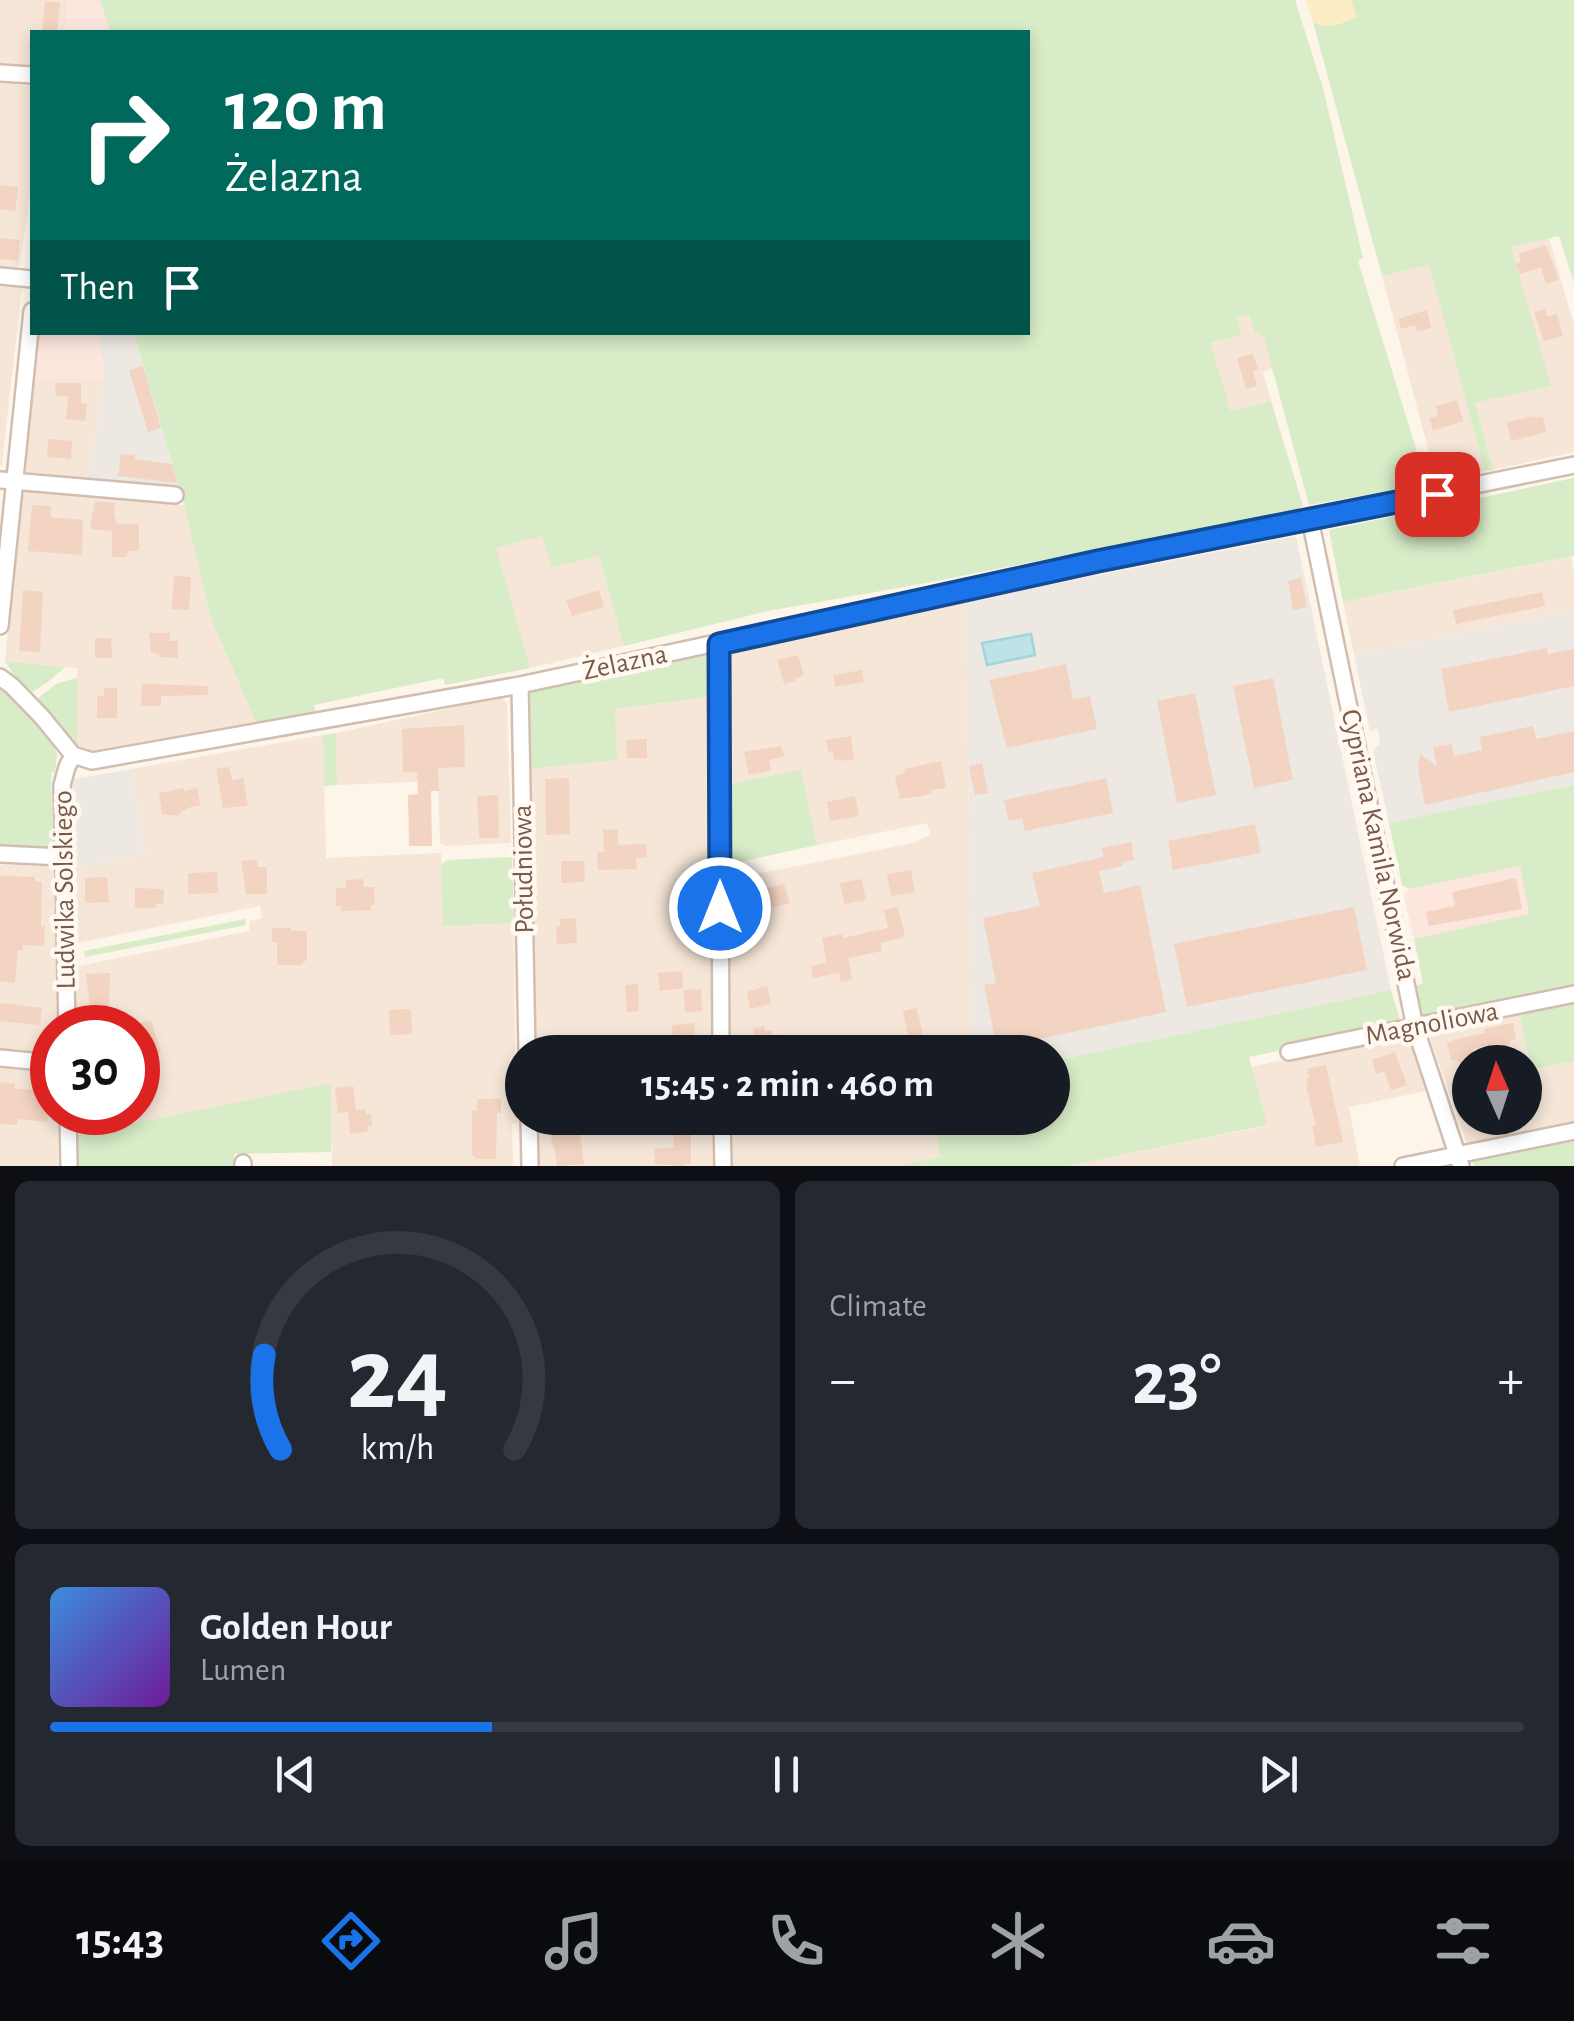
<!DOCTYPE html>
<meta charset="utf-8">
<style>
body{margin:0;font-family:"Alegreya Sans",sans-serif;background:#242831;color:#f1f3f6;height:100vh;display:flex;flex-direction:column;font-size:38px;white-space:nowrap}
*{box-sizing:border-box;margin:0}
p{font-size:32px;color:#9ea1a6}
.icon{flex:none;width:55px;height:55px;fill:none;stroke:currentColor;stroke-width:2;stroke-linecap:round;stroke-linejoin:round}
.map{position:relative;height:1166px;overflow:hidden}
.details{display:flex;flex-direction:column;gap:15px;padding:15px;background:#0d0f14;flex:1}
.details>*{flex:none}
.hud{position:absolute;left:30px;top:30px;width:1000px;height:305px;border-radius:0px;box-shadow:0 5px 15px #0003;background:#00695c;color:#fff;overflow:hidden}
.needle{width:65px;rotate:357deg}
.tools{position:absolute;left:1452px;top:1045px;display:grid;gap:20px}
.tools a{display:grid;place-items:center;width:90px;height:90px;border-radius:50%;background:#171b24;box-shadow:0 5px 15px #0003;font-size:50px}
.speed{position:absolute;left:30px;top:1005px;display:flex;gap:20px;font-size:50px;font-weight:700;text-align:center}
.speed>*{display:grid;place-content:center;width:130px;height:130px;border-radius:50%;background:#171b24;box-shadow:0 5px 15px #0003;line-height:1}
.speed .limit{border:15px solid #d22;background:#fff;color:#111}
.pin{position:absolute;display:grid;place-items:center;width:85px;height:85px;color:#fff;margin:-42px;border-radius:20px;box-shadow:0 5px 15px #0006}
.me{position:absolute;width:110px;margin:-55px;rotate:0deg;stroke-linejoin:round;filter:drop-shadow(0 0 8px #0008)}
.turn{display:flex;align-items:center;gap:35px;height:210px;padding:0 30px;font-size:45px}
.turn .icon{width:130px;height:130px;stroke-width:2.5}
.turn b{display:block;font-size:70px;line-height:85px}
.then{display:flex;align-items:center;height:95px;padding:0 30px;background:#0003;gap:20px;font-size:38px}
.big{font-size:75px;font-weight:700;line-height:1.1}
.details .tile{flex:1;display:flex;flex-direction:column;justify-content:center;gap:15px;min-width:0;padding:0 35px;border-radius:15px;background:#242831}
.details .dial{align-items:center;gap:0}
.dial svg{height:260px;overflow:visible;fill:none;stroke:#363941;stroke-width:7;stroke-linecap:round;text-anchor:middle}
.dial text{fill:#f1f3f6;stroke:none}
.song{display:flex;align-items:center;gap:30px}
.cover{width:120px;height:120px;border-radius:15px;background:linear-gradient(135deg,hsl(210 70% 55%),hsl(280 70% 35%))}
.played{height:10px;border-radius:5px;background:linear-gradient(90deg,#1a73e8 30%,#363941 30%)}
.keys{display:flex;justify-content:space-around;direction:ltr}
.heat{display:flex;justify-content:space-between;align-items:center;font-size:55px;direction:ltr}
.details .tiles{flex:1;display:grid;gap:15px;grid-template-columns:1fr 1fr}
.tile:last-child{grid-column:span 2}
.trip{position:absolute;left:505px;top:1035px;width:565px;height:100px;border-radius:50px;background:#171b24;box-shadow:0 5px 15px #0003;font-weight:700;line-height:100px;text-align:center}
.tabs{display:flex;height:160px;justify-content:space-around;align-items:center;background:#090b0e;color:#9ea1a6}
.tabs .icon{width:70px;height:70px}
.tabs .current{color:#1a73e8}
.tabs b{font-size:45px;color:#f1f3f6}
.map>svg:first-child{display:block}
.residential{fill:#f5e6d8;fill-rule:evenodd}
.commercial{fill:#fde6de}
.industrial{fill:#eee8e3}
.green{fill:#d8ecc7}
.sand{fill:#fcedc5}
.water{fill:#bde3e8;stroke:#a3d4d9;stroke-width:2.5}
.building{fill:#f3d3c1}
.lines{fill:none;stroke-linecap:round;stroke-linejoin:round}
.minor-casing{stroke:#d2beb1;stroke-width:20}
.minor{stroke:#fff;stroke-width:15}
.route-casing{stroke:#114b97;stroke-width:25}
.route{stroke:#1a73e8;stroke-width:18}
.labels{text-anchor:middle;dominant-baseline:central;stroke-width:9;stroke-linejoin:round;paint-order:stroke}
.street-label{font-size:28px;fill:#795a4c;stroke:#fff9f1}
</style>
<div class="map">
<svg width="1574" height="1166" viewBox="0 0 1574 1166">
<rect width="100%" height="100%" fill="#fdf5ea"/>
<path class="residential" d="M 0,0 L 66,0 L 66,32 L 32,32 L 32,66 L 0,63 Z
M 0,83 L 32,86 L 32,181 L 20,265 L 16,268 L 0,267 Z
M 1549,238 L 1574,325 L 1574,452 L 1493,470 L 1475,403 L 1550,386 L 1511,247 Z
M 1429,265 L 1485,471 L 1437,482 L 1382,276 Z
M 0,285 L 22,287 L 2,464 L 0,466 Z
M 1250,314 L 1264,337 L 1273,368 L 1263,372 L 1271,401 L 1231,411 L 1209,343 L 1242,335 L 1237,318 Z
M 33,381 L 104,381 L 95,442 L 86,478 L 26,472 L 25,466 Z
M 21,490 L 184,505 L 211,619 L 256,722 L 89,753 L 77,748 L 77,668 L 5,661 Z
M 542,535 L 599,556 L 624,646 L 530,668 L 495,548 Z
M 1571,557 L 1574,576 L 1574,610 L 1354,655 L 1343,602 Z
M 966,601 L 972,1052 L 731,1052 L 730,879 L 913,843 L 931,834 L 927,823 L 817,845 L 801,771 L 729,784 L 729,657 L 744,646 Z
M 502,697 L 507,704 L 511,843 L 446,846 L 440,843 L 438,781 L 337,785 L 336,733 Z
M 710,697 L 715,1052 L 536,1052 L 534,849 L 531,849 L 529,769 L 616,760 L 615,709 Z
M 323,735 L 326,858 L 441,853 L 443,926 L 514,923 L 515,1058 L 510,1059 L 510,1069 L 506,1077 L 507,1088 L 516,1089 L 518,1123 L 512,1124 L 513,1166 L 332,1166 L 330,1084 L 78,1135 L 77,1113 L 138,1112 L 138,1028 L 75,1027 L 74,967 L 249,931 L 250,921 L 262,918 L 260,906 L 73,944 L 71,868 L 145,854 L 131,769 Z
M 0,865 L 53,866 L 58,1027 L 52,1028 L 52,1054 L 0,1049 Z
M 1519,1010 L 1531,1070 L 1574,1061 L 1574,1126 L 1468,1147 L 1430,1038 L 1436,1027 ZM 1470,1062 L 1525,1062 L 1525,1118 L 1470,1118 Z
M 1398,1036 L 1410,1043 L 1426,1091 L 1349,1107 L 1360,1166 L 1069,1166 L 1266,1126 L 1251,1067 Z
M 0,1068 L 52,1074 L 52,1112 L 58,1113 L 58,1166 L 0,1166 Z
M 538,1118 L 716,1118 L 717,1166 L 538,1166 Z
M 731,1118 L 934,1118 L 942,1157 L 897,1166 L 731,1166 Z"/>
<path class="commercial" d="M 66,0 L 100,0 L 110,32 L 66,32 Z
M 37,333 L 99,333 L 104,381 L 33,381 Z
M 1520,866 L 1530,915 L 1414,939 L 1404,896 L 1409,889 Z"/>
<path class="industrial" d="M 99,333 L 134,333 L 178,486 L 86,478 L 95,442 L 104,381 Z
M 1296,536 L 1391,990 L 1053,1061 L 1052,1052 L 972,1052 L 966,601 Z
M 1574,610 L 1574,785 L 1389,823 L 1373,750 L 1380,744 L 1378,729 L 1370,731 L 1354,655 Z
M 131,769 L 145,854 L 71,868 L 68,786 L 75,779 Z"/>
<path class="green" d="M 100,0 L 1295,0 L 1323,88 L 1363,258 L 1358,261 L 1427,484 L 1309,505 L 1264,338 L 1255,332 L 1249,315 L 1237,318 L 1242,335 L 1210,343 L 1231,411 L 1271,401 L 1303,506 L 1296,510 L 926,583 L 768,611 L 624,646 L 599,556 L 552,567 L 542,536 L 496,548 L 530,668 L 445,685 L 443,678 L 314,705 L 316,713 L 256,722 L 211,619 L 184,505 L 134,333 L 1028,332 L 1028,32 L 110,32 Z
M 1351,0 L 1574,0 L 1574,283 L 1559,236 L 1511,247 L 1551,386 L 1475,403 L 1493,470 L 1485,471 L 1429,265 L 1382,276 L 1313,22 L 1324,26 L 1356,18 Z
M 1574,478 L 1574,556 L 1343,602 L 1329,530 Z
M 704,655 L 709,660 L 710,697 L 615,709 L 617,760 L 529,769 L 528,695 L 531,692 Z
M 5,661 L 65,667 L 48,682 L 32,692 L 16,678 Z
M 77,678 L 77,748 L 38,698 L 56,684 Z
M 0,685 L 55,743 L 57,756 L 55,772 L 51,773 L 53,850 L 0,848 Z
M 336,733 L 337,785 L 324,786 L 323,735 Z
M 801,770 L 817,845 L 735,863 L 729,858 L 729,784 Z
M 1574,785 L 1574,990 L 1424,1021 L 1415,986 L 1423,983 L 1414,939 L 1529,914 L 1520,866 L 1409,889 L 1402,885 L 1389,823 Z
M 512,857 L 514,923 L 443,926 L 441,864 L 448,860 Z
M 245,919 L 246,925 L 85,957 L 84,951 Z
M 1391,990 L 1402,1026 L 1249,1057 L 1267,1125 L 1069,1166 L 897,1166 L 941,1157 L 934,1118 L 1052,1118 L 1053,1061 Z
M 1574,999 L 1574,1061 L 1531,1070 L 1519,1010 Z
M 331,1083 L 331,1152 L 234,1154 L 234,1166 L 78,1166 L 78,1135 Z
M 1574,1135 L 1574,1166 L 1474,1166 L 1470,1156 Z"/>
<path class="sand" d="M 1305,0 L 1351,0 L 1356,17 C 1340,25 1330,29 1313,22 Z"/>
<path class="water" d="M 1031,634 L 1035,655 L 987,665 L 982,643 Z"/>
<path class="building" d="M 45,1 L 60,3 L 57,32 L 42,32 Z
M 0,185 L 18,187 L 15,211 L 0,209 Z
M 0,238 L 20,240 L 18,261 L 0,259 Z
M 1546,245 L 1559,280 L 1546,284 L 1541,267 L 1520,274 L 1516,264 L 1521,262 L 1519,254 Z
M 1545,309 L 1547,317 L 1557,314 L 1563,336 L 1544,341 L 1534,312 Z
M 1427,310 L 1431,328 L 1417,332 L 1415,325 L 1401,329 L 1398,319 Z
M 1253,354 L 1258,369 L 1253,371 L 1257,386 L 1246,389 L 1237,358 Z
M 143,366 L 161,428 L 148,432 L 129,370 Z
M 55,383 L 81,383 L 81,403 L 87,404 L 85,421 L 66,419 L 68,396 L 56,396 Z
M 1457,400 L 1463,421 L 1433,431 L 1429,418 L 1438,416 L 1436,406 Z
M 1535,416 L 1535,418 L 1543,417 L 1546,432 L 1511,441 L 1507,422 Z
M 48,439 L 72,441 L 71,459 L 47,457 Z
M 121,454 L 135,455 L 135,459 L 172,464 L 177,483 L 118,476 Z
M 95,501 L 115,503 L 114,513 L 117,524 L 139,524 L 139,551 L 128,551 L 126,557 L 112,557 L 112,531 L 90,529 Z
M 32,505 L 51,506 L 51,517 L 83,520 L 82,555 L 28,551 Z
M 174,576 L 191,577 L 189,610 L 172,609 Z
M 1301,578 L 1307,607 L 1293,610 L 1288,581 Z
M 23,590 L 43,592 L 40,652 L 19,651 Z
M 599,590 L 604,607 L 572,616 L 566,600 Z
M 1542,592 L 1545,606 L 1456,624 L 1453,610 Z
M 149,633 L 170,633 L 170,641 L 178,641 L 178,658 L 159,657 L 159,654 L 151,653 Z
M 95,638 L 111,638 L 112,658 L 95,658 Z
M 1547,648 L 1548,654 L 1574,649 L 1574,686 L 1449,712 L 1441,669 Z
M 798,655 L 804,676 L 795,678 L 796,681 L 784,684 L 777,660 Z
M 1066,664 L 1073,699 L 1090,696 L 1097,729 L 1007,748 L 989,680 Z
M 862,670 L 864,682 L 835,687 L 833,675 Z
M 1273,678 L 1293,780 L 1254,788 L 1233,686 Z
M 142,684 L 208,686 L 208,695 L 161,696 L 161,706 L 141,706 Z
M 104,688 L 117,688 L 117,718 L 97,718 L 97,696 L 104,696 Z
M 1195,693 L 1216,795 L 1177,803 L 1157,701 Z
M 464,725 L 465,767 L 438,768 L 439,791 L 431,791 L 432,846 L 409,846 L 408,795 L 418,794 L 417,772 L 403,772 L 402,729 Z
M 1533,726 L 1536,739 L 1574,731 L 1574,772 L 1425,805 L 1418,768 L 1420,754 L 1437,766 L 1433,747 L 1452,744 L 1454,756 L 1482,750 L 1480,737 Z
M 851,736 L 854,759 L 843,761 L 843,759 L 834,760 L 833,751 L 828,752 L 826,740 Z
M 647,739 L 647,758 L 627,758 L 626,740 Z
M 781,746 L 784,756 L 769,760 L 771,770 L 749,775 L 744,752 Z
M 941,761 L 946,788 L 931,790 L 932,793 L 922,796 L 900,799 L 895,776 L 904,774 L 905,769 Z
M 982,763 L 988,793 L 975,795 L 969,766 Z
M 229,767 L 232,780 L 243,778 L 248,806 L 223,808 L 216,769 Z
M 569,778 L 570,834 L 546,835 L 545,779 Z
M 1106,778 L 1113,813 L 1025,831 L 1022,818 L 1009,821 L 1004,800 Z
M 184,788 L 184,791 L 197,788 L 200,805 L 187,808 L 187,810 L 182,811 L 178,816 L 162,814 L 159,793 Z
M 498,795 L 499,838 L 479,838 L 477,796 Z
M 855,796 L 859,816 L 830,821 L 827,802 Z
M 1255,824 L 1261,853 L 1173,870 L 1168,841 Z
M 603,829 L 618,830 L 618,845 L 646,844 L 647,857 L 636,858 L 637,869 L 598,870 L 597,853 L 604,852 Z
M 1131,842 L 1134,860 L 1122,862 L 1123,866 L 1099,871 L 1104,893 L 1140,885 L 1166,1012 L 997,1048 L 984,985 L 996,983 L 983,918 L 1040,906 L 1032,873 L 1104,857 L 1102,848 Z
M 257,860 L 257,867 L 267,867 L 267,894 L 246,894 L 241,861 Z
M 561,861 L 584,861 L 585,882 L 561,883 Z
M 911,870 L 915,892 L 891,896 L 887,874 Z
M 217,872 L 218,893 L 188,894 L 188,873 Z
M 0,876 L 35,877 L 35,881 L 42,882 L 41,926 L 45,926 L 44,946 L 23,945 L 23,951 L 18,950 L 15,983 L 0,981 Z
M 107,877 L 109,902 L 85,903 L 85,878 Z
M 1516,878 L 1522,909 L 1429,926 L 1426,912 L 1455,906 L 1452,892 Z
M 363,879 L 364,887 L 374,887 L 375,904 L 371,905 L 371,910 L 341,911 L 341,906 L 336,906 L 336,888 L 346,888 L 346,880 Z
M 862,879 L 866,900 L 844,904 L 840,883 Z
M 764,883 L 765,888 L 784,884 L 790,903 L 763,910 L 760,898 L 747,900 L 745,887 Z
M 135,888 L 164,889 L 163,904 L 157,904 L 156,908 L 135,908 Z
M 898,907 L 905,937 L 880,943 L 882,951 L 848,958 L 852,979 L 841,982 L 839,973 L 813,978 L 811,966 L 827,963 L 822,938 L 842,934 L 843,938 L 888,928 L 884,910 Z
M 1354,907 L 1367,970 L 1187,1007 L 1174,944 Z
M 576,918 L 577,943 L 557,944 L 556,926 L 560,926 L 560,919 Z
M 272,928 L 291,928 L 291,931 L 307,931 L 307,959 L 301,965 L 277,965 L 277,942 L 272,942 Z
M 682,971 L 683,988 L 660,991 L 658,973 Z
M 110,973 L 109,1008 L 90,1008 L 86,974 Z
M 638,984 L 639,1011 L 627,1012 L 625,985 Z
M 767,986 L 771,1004 L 750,1009 L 747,992 Z
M 701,989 L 702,1011 L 685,1012 L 684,990 Z
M 0,1003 L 42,1008 L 40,1025 L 0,1021 Z
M 917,1008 L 924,1039 L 909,1042 L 903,1011 Z
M 411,1009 L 412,1034 L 390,1035 L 389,1010 Z
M 147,1021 L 151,1021 L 161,1053 L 141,1059 L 138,1047 L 138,1024 Z
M 694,1023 L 697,1052 L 674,1052 L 672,1025 Z
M 1513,1023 L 1516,1039 L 1509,1041 L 1510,1045 L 1496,1048 L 1495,1044 L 1473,1049 L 1475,1056 L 1463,1058 L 1460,1063 L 1455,1060 L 1451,1061 L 1447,1043 L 1452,1042 L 1452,1040 L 1485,1033 L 1484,1029 Z
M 764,1026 L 765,1031 L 771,1030 L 772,1036 L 782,1034 L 784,1049 L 775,1051 L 775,1052 L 755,1052 L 753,1028 Z
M 626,1041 L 627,1052 L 594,1052 L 594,1044 Z
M 1395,1052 L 1407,1085 L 1391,1090 L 1384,1071 L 1376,1074 L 1372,1060 Z
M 1326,1065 L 1343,1142 L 1316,1147 L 1312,1126 L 1316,1125 L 1306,1087 L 1308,1087 L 1306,1078 L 1309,1078 L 1307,1069 Z
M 0,1082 L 15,1084 L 15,1089 L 40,1090 L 40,1097 L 50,1099 L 47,1122 L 18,1119 L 17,1125 L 0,1124 Z
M 353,1086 L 356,1110 L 365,1109 L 366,1114 L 371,1114 L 372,1125 L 367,1126 L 368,1131 L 350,1134 L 348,1112 L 338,1113 L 335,1088 Z
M 477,1099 L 501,1099 L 501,1113 L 497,1113 L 496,1159 L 475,1159 L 475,1156 L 472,1156 L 472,1111 L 477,1111 Z
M 546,1118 L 567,1118 L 569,1135 L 580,1133 L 584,1164 L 557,1166 L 554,1145 L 552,1145 L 551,1133 L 547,1133 Z
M 673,1118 L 700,1118 L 700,1130 L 691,1131 L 691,1164 L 685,1164 L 682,1166 L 655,1164 L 654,1149 L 674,1148 Z
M 1475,1118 L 1523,1118 L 1523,1123 L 1479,1132 Z"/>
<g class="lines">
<g class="minor-casing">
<path id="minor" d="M 0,73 L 32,75
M 0,276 L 32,279
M 0,480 L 175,495
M 1310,519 L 1415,1027 L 1461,1166
M 0,626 L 32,311
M 719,644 L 721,1052
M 0,677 L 12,686 L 42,717 L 73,755 L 92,761 L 520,685 L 1099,561 L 1574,465
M 520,685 L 527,1052
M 0,854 L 62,857
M 67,1028 L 62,785 L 67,767 L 73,755
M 1289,1052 L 1574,994
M 0,1058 L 52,1063
M 68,1112 L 69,1166
M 529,1118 L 530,1166
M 722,1118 L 723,1166
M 243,1163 L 243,1166
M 1403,1166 L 1574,1131"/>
</g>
<use href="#minor" class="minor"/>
</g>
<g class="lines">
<g class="route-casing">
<path id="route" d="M 720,908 L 719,644 L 1098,561 L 1437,494"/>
</g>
<use href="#route" class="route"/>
</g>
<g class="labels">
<g class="street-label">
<text transform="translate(625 663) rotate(-12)">Żelazna</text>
<text transform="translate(1378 845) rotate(78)">Cypriana Kamila Norwida</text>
<text transform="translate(524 869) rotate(-91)">Południowa</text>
<text transform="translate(65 890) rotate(-91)">Ludwika Solskiego</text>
<text transform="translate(1432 1024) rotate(-11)">Magnoliowa</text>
</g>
</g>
</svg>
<div class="tools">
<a><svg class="needle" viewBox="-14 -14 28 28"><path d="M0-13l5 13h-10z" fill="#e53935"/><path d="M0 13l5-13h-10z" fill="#9ea1a6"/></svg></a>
</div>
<div class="speed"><div class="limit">30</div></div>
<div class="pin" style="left:1437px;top:494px;background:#d93025"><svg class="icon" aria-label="arrive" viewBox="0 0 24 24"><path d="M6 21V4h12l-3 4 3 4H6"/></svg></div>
<svg class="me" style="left:720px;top:908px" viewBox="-20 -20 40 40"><circle r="17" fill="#1a73e8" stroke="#fff" stroke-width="3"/><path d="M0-11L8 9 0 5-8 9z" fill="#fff"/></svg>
<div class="trip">15:45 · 2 min · 460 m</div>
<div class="hud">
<div class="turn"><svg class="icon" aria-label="right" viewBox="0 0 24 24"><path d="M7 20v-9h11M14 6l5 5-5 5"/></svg><div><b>120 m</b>Żelazna</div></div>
<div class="then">Then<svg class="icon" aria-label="arrive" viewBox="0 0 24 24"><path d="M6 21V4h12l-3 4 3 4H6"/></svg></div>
</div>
</div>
<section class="details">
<div class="tiles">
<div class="tile dial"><svg viewBox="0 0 100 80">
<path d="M14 69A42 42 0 1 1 86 69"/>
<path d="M14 69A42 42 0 0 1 9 40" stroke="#1a73e8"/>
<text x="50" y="56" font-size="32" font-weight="700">24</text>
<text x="50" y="72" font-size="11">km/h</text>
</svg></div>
<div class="tile"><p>Climate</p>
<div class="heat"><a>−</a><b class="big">23°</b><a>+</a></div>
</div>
<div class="tile">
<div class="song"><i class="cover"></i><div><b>Golden Hour</b><p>Lumen</p></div></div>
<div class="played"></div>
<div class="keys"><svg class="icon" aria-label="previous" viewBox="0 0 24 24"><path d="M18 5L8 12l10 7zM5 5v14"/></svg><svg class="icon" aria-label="pause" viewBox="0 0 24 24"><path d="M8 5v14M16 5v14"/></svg><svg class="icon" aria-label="next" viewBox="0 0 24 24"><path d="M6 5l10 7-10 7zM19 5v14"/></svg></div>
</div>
</div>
</section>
<nav class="tabs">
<b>15:43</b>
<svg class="icon current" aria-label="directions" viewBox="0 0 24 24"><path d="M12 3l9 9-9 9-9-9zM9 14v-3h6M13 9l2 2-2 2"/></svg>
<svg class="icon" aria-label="music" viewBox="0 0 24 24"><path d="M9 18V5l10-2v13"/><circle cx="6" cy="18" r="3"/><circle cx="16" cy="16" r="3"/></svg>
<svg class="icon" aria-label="phone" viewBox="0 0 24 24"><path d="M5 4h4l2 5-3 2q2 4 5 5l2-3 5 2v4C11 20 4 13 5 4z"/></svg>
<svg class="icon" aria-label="climate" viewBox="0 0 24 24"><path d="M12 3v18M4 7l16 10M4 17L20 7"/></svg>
<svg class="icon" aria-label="car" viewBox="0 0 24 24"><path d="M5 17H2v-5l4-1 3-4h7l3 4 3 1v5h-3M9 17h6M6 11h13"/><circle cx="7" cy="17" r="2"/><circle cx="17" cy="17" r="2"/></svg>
<svg class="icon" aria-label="filters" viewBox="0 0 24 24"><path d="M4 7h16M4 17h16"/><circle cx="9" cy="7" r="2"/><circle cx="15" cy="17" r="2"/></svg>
</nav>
